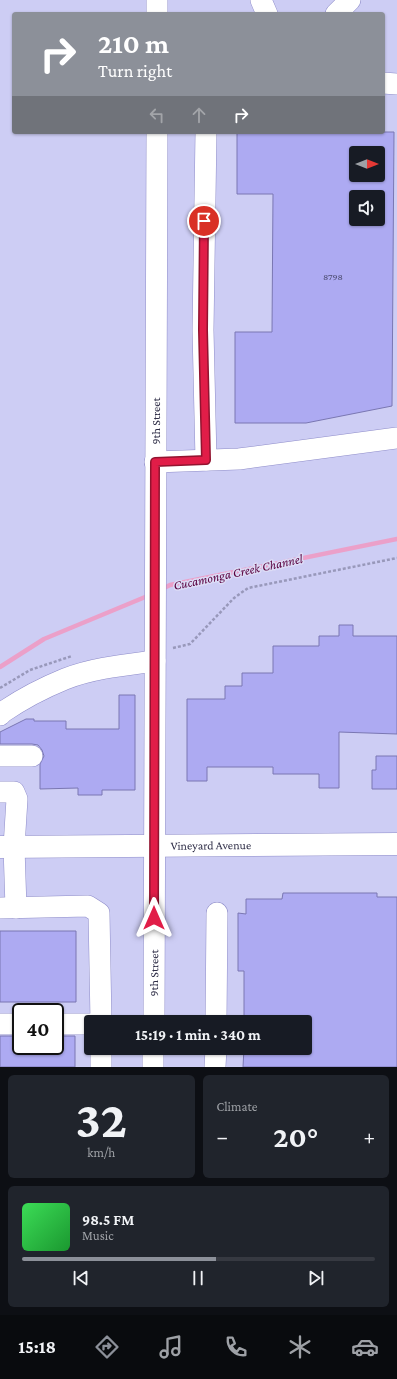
<!DOCTYPE html>
<meta charset="utf-8">
<style>
body{margin:0;font-family:"Crimson Pro",serif;background:#20242c;color:#f1f3f6;height:100vh;display:flex;flex-direction:column;font-size:15px;white-space:nowrap}
*{box-sizing:border-box;margin:0}
p{font-size:13px;color:#9ea1a6}
.icon{flex:none;width:22px;height:22px;fill:none;stroke:currentColor;stroke-width:2;stroke-linecap:round;stroke-linejoin:round}
.map{position:relative;height:1067px;overflow:hidden}
.details{display:flex;flex-direction:column;gap:8px;padding:8px;background:#0d0f14;flex:1}
.details>*{flex:none}
.hud{position:absolute;left:12px;top:12px;width:373px;height:122px;border-radius:4px;box-shadow:0 1px 3px #0004;background:#8c9099;color:#fff;overflow:hidden}
.needle{width:26px;rotate:90deg}
.fabs{position:absolute;left:349px;top:146px;display:grid;gap:8px}
.fabs a{display:grid;place-items:center;width:36px;height:36px;border-radius:4px;background:#171b24;box-shadow:0 1px 3px #0004;font-size:20px}
.speed{position:absolute;left:12px;top:1003px;display:flex;gap:8px;font-size:20px;font-weight:700;text-align:center}
.speed>*{display:grid;place-content:center;width:52px;height:52px;border-radius:50%;background:#171b24;box-shadow:0 1px 3px #0004;line-height:1}
.speed .limit{border:2px solid #111;border-radius:6px;background:#fff;color:#111}
.pin{position:absolute;display:grid;place-items:center;width:34px;height:34px;color:#fff;margin:-17px;border:2px solid #fff;border-radius:50%;box-shadow:0 1px 4px #0007}
.me{position:absolute;width:44px;margin:-22px;rotate:0deg;stroke-linejoin:round;filter:drop-shadow(0 0 3px #0008)}
.turn{display:flex;align-items:center;gap:14px;height:84px;padding:0 20px;font-size:18px}
.turn .icon{width:52px;height:52px;stroke-width:2.5}
.turn b{display:block;font-size:28px;line-height:34px}
.lanes{display:flex;align-items:center;height:38px;padding:0 20px;background:#0003;justify-content:center;gap:20px;direction:ltr}
.lanes .off{opacity:.35}
.big{font-size:30px;font-weight:700;line-height:1.1}
.details .card{flex:1;display:flex;flex-direction:column;justify-content:center;gap:6px;min-width:0;padding:0 14px;border-radius:6px;background:#20242c}
.details .dial{align-items:center;gap:0}
.dial b{font-size:52px;line-height:1}
.song{display:flex;align-items:center;gap:12px}
.cover{width:48px;height:48px;border-radius:6px;background:linear-gradient(135deg,hsl(130 70% 55%),hsl(130 70% 35%))}
.played{height:4px;border-radius:2px;background:linear-gradient(90deg,#8c9099 55%,#363941 55%)}
.keys{display:flex;justify-content:space-around;direction:ltr}
.heat{display:flex;justify-content:space-between;align-items:center;font-size:22px;direction:ltr}
.details .tiles{flex:1;display:grid;gap:8px;grid-template-columns:1fr 1fr}
.card:last-child{grid-column:span 2}
.trip{position:absolute;left:84px;top:1015px;width:228px;height:40px;border-radius:4px;background:#171b24;box-shadow:0 1px 3px #0004;font-weight:700;line-height:40px;text-align:center}
.menu{display:flex;height:64px;justify-content:space-around;align-items:center;background:#090b0e;color:#9ea1a6}
.menu .icon{width:28px;height:28px}
.menu .current{color:#8c9099}
.menu b{font-size:18px;color:#f1f3f6}
.map>svg:first-child{display:block}
.lines{fill:none;stroke-linecap:round;stroke-linejoin:round}
.stream{stroke:#eba0c9;stroke-width:4.5}
.building{fill:#adaaf2;stroke:#7a77b2;fill-rule:evenodd}
.minor-casing{stroke:#8e8cc9;stroke-width:22}
.major-casing{stroke:#8e8cc9;stroke-width:23}
.path{stroke:#9898ba;stroke-width:2.5;stroke-dasharray:3 2;stroke-linecap:butt}
.minor{stroke:#fff;stroke-width:21}
.major{stroke:#fff;stroke-width:22}
.route-casing{stroke:#92132f;stroke-width:10}
.route{stroke:#e11d48;stroke-width:7}
.labels{text-anchor:middle;dominant-baseline:central;stroke-width:3;stroke-linejoin:round;paint-order:stroke}
.number-label{font-size:10px;fill:#4e4d72}
.street-label{font-size:12px;fill:#2f2e47;stroke:#dcdcf6}
.water-label{font-size:13px;font-style:italic;fill:#59003e;stroke:#dcdcf6}
</style>
<div class="map">
<svg width="397" height="1067" viewBox="0 0 397 1067">
<rect width="100%" height="100%" fill="#cdcdf4"/>
<g class="lines">
<path class="stream" d="M 160,590 L 170,585 L 397,539
M 0,667 L 44,639 L 150,595"/>
</g>
<path class="building" d="M 237,132 L 394,132 L 392,406 L 306,423 L 235,423 L 235,332 L 272,332 L 273,194 L 237,194 ZM 356,153 L 378,153 L 378,175 L 356,175 ZM 356,197 L 378,197 L 378,219 L 356,219 Z
M 339,625 L 353,625 L 353,636 L 397,636 L 397,734 L 339,732 L 339,788 L 319,788 L 319,774 L 273,774 L 273,767 L 207,767 L 207,781 L 187,781 L 187,699 L 225,699 L 225,686 L 242,686 L 242,673 L 273,673 L 273,646 L 319,646 L 319,636 L 339,636 Z
M 119,695 L 135,695 L 135,790 L 102,790 L 102,795 L 78,795 L 78,788 L 40,789 L 40,764 L 44,756 L 42,750 L 38,745 L 32,744 L 0,744 L 0,732 L 26,719 L 34,719 L 34,721 L 66,721 L 66,729 L 119,729 Z
M 376,756 L 397,756 L 397,789 L 372,789 L 372,770 L 376,770 Z
M 283,893 L 377,893 L 377,897 L 397,897 L 397,1067 L 243,1067 L 244,1048 L 305,1048 L 305,1022 L 244,1022 L 244,971 L 238,971 L 238,913 L 246,914 L 246,899 L 282,899 Z
M 0,931 L 76,931 L 76,1002 L 0,1002 Z
M 0,1036 L 21,1036 L 21,1046 L 55,1046 L 55,1036 L 75,1036 L 75,1067 L 0,1067 Z"/>
<g class="lines">
<g class="minor-casing">
<g id="minor">
<path d="M 261,0 L 267,14"/>
<path d="M 157,14 L 157,0"/>
<path d="M 336,14 L 350,0"/>
<path d="M 383,83 L 397,84"/>
<path d="M 206,460 L 203,330 L 206,132"/>
<path d="M 155,462 L 239,459 L 397,438"/>
<path d="M 0,715 L 3,712 C 22,699 43,688 65,679 C 93,668 125,665 155,661"/>
<path d="M 0,756 L 32,756"/>
<path d="M 0,792 L 14,792 L 17,799 L 14,847 L 16,908"/>
<path d="M 0,908 L 88,906 L 99,913 L 101,1022"/>
<path id="s1" d="M 154,1022 L 157,132"/>
<path d="M 216,1022 L 217,913"/>
<path d="M 0,1024 L 21,1024"/>
<path d="M 55,1024 L 91,1024"/>
<path d="M 101,1067 L 101,1048"/>
<path d="M 153,1067 L 153,1048"/>
<path d="M 215,1067 L 216,1048"/>
</g>
</g>
<g class="major-casing">
<g id="major">
<path id="s2" d="M 0,847 L 397,844"/>
</g>
</g>
<path class="path" d="M 173,648 L 190,644 L 234,598 L 248,588 L 397,558
M 0,688 L 30,670 L 72,656"/>
<use href="#minor" class="minor"/>
<use href="#major" class="major"/>
</g>
<g class="lines">
<g class="route-casing">
<path id="route" d="M 154,918 L 155,462 L 206,460 L 203,330 L 204,221"/>
</g>
<use href="#route" class="route"/>
</g>
<g class="labels">
<g class="number-label">
<text x="333" y="276">8798</text>
</g>
<g class="street-label">
<text stroke="none"><textPath href="#s1" startOffset="601">9th Street</textPath></text>
<text stroke="none"><textPath href="#s2" startOffset="211">Vineyard Avenue</textPath></text>
<text stroke="none"><textPath href="#s1" startOffset="49">9th Street</textPath></text>
</g>
<g class="water-label">
<text transform="translate(238 572) rotate(-12)">Cucamonga Creek Channel</text>
</g>
</g>
</svg>
<div class="fabs">
<a><svg class="needle" viewBox="-14 -14 28 28"><path d="M0-13l5 13h-10z" fill="#e53935"/><path d="M0 13l5-13h-10z" fill="#9ea1a6"/></svg></a>
<a><svg class="icon" aria-label="sound" viewBox="0 0 24 24"><path d="M4 9h4l5-4v14l-5-4H4zM17 9q2 3 0 6"/></svg></a>
</div>
<div class="speed"><div class="limit">40</div></div>
<div class="pin" style="left:204px;top:221px;background:#d93025"><svg class="icon" aria-label="arrive" viewBox="0 0 24 24"><path d="M6 21V4h12l-3 4 3 4H6"/></svg></div>
<svg class="me" style="left:154px;top:918px" viewBox="-20 -20 40 40"><path d="M0-17L14 15 0 8-14 15z" fill="#e11d48" stroke="#fff" stroke-width="4"/></svg>
<div class="trip">15:19 · 1 min · 340 m</div>
<div class="hud">
<div class="turn"><svg class="icon" aria-label="right" viewBox="0 0 24 24"><path d="M7 20v-9h11M14 6l5 5-5 5"/></svg><div><b>210 m</b>Turn right</div></div>
<div class="lanes"><svg class="icon off" aria-label="left" viewBox="0 0 24 24"><path d="M17 20v-9H6M10 6l-5 5 5 5"/></svg><svg class="icon off" aria-label="ahead" viewBox="0 0 24 24"><path d="M12 20V5M6 11l6-6 6 6"/></svg><svg class="icon" aria-label="right" viewBox="0 0 24 24"><path d="M7 20v-9h11M14 6l5 5-5 5"/></svg></div>
</div>
</div>
<section class="details">
<div class="tiles">
<div class="card dial"><b>32</b><p>km/h</p></div>
<div class="card"><p>Climate</p>
<div class="heat"><a>−</a><b class="big">20°</b><a>+</a></div>
</div>
<div class="card">
<div class="song"><i class="cover"></i><div><b>98.5 FM</b><p>Music</p></div></div>
<div class="played"></div>
<div class="keys"><svg class="icon" aria-label="previous" viewBox="0 0 24 24"><path d="M18 5L8 12l10 7zM5 5v14"/></svg><svg class="icon" aria-label="pause" viewBox="0 0 24 24"><path d="M8 5v14M16 5v14"/></svg><svg class="icon" aria-label="next" viewBox="0 0 24 24"><path d="M6 5l10 7-10 7zM19 5v14"/></svg></div>
</div>
</div>
</section>
<nav class="menu">
<b>15:18</b>
<svg class="icon current" aria-label="directions" viewBox="0 0 24 24"><path d="M12 3l9 9-9 9-9-9zM9 14v-3h6M13 9l2 2-2 2"/></svg>
<svg class="icon" aria-label="music" viewBox="0 0 24 24"><path d="M9 18V5l10-2v13"/><circle cx="6" cy="18" r="3"/><circle cx="16" cy="16" r="3"/></svg>
<svg class="icon" aria-label="phone" viewBox="0 0 24 24"><path d="M5 4h4l2 5-3 2q2 4 5 5l2-3 5 2v4C11 20 4 13 5 4z"/></svg>
<svg class="icon" aria-label="climate" viewBox="0 0 24 24"><path d="M12 3v18M4 7l16 10M4 17L20 7"/></svg>
<svg class="icon" aria-label="car" viewBox="0 0 24 24"><path d="M5 17H2v-5l4-1 3-4h7l3 4 3 1v5h-3M9 17h6M6 11h13"/><circle cx="7" cy="17" r="2"/><circle cx="17" cy="17" r="2"/></svg>
</nav>
